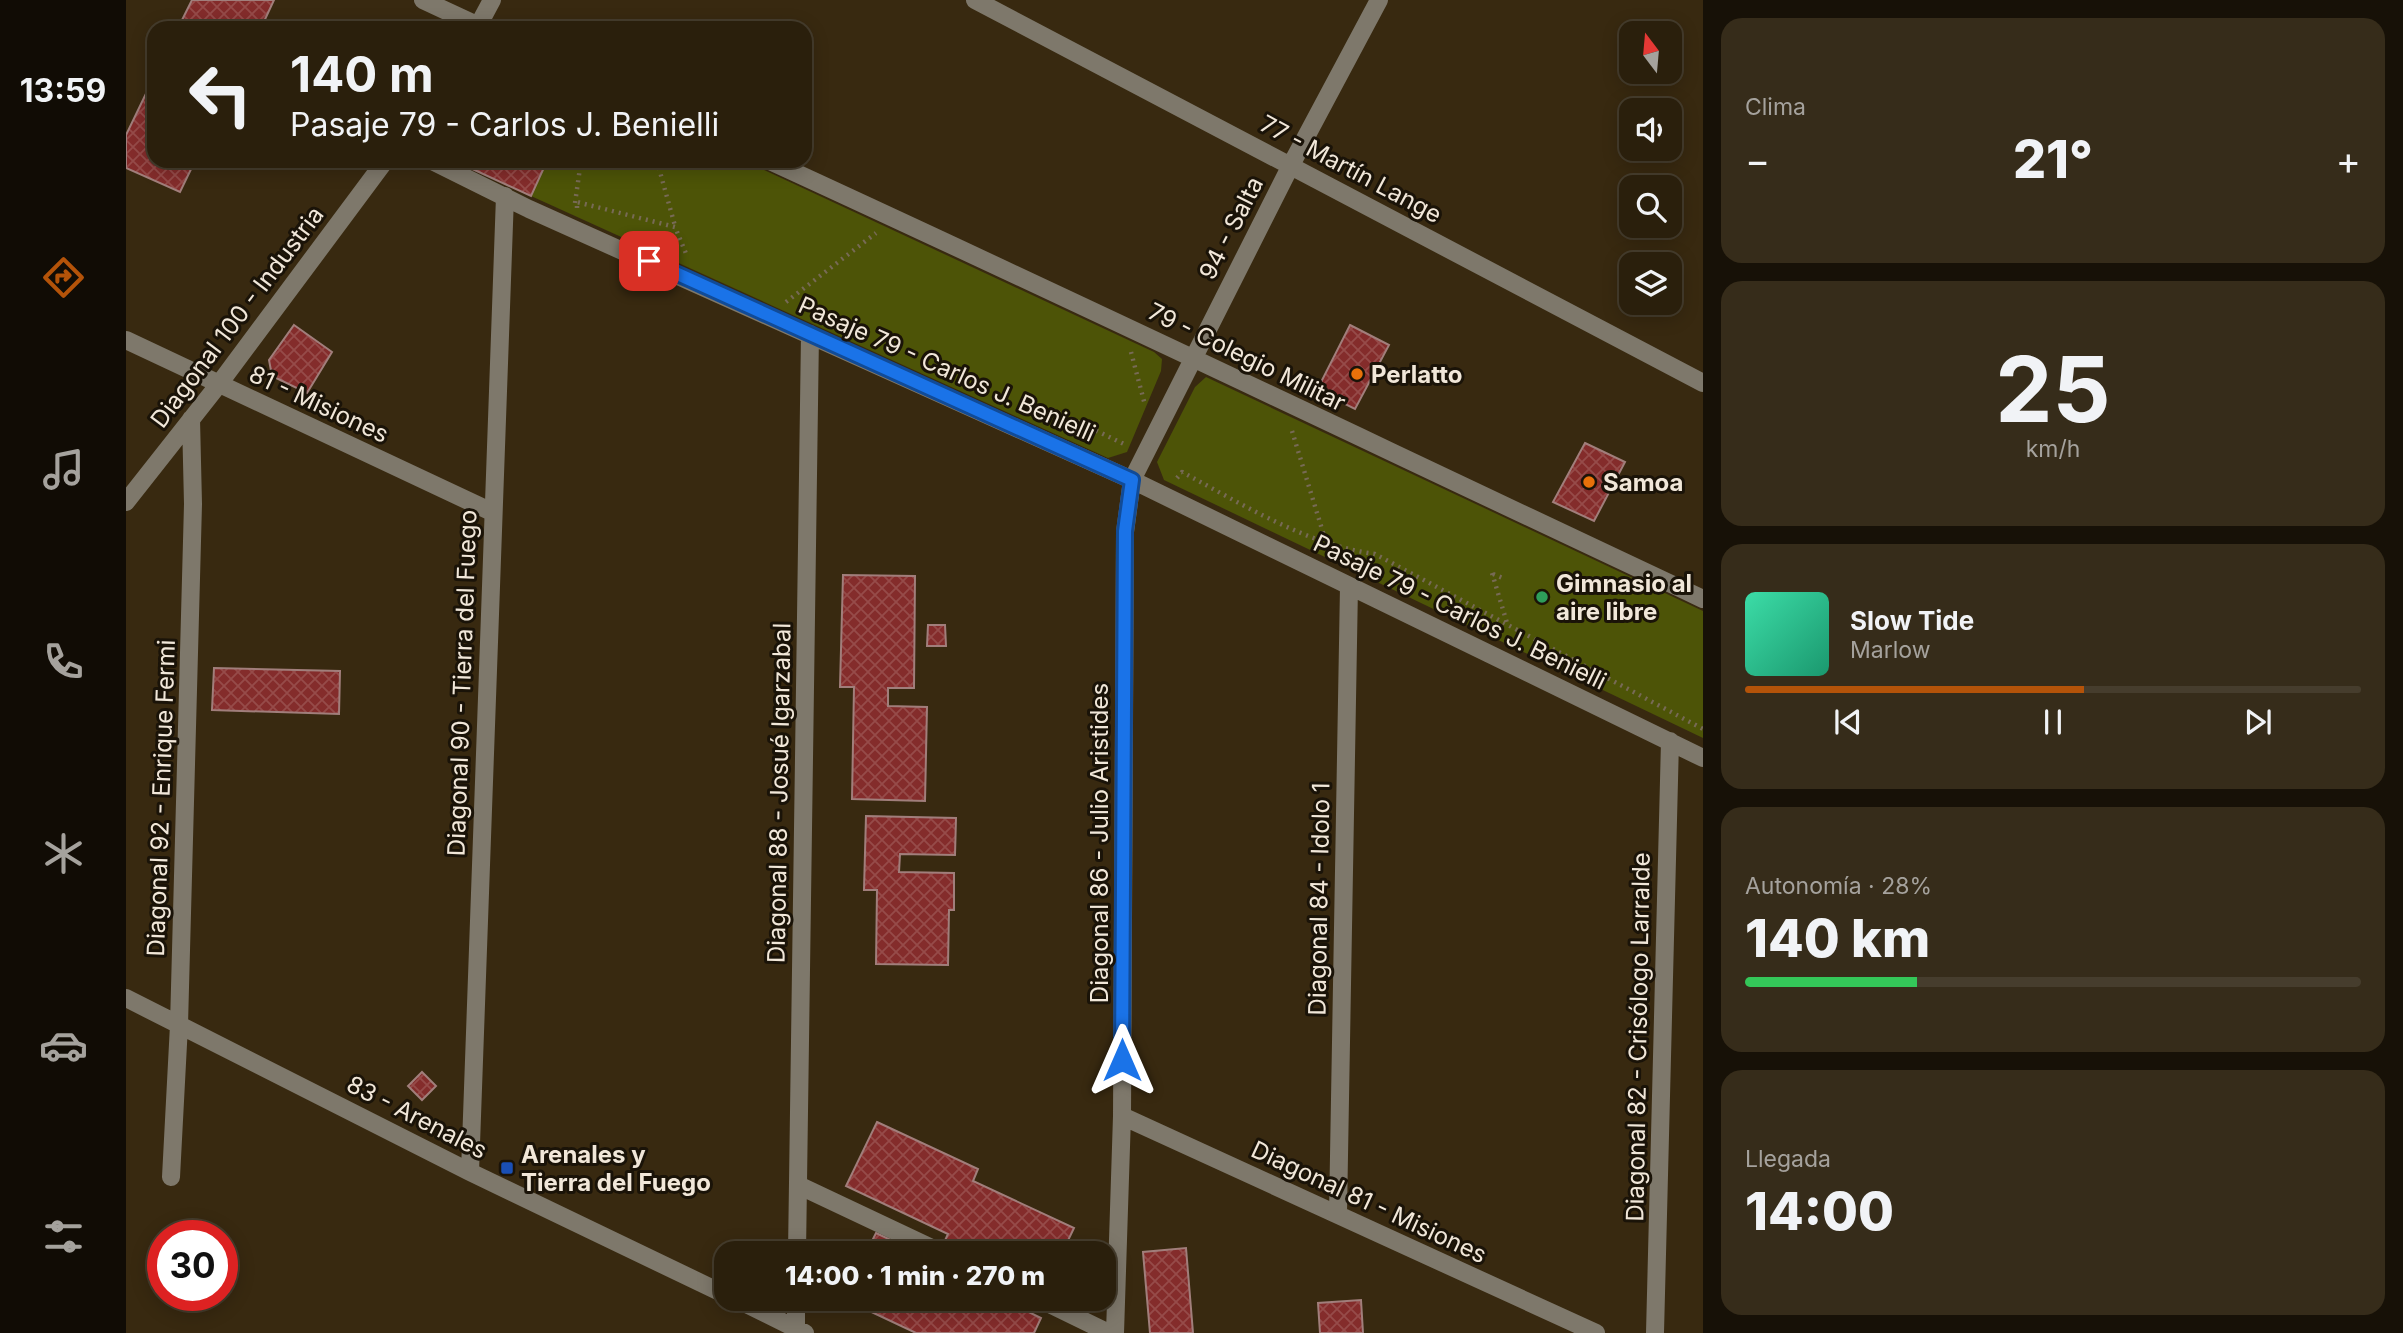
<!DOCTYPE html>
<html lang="es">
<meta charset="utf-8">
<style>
body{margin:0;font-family:Inter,sans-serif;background:#362c1a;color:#f1f3f6;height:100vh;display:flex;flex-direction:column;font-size:26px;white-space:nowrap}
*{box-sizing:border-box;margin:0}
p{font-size:23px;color:#a5a29d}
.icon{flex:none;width:38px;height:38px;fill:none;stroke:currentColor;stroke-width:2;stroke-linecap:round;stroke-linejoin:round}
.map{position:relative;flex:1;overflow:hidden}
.details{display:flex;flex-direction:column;gap:18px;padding:18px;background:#171107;width:700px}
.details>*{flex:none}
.guide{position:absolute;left:21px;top:21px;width:665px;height:147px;border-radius:21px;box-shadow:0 4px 18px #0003,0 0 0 2px #463d2d;background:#2a1f0c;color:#f1f3f6;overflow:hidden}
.needle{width:46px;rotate:344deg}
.fabs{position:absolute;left:1493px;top:21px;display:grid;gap:14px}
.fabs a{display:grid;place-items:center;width:63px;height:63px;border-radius:14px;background:#2a1f0c;box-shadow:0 4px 18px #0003,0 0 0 2px #463d2d;font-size:35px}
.speed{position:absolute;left:21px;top:1220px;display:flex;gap:14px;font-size:35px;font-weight:700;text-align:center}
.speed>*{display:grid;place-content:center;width:91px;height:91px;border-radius:50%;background:#2a1f0c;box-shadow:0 4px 18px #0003,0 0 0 2px #463d2d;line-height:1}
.speed .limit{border:10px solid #d22;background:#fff;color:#111}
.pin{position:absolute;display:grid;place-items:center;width:60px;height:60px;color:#fff;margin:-30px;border-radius:14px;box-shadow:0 4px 10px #0006}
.me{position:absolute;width:77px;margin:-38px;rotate:0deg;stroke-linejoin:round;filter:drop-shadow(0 0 5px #0008)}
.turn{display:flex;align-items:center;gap:24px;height:147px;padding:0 28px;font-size:32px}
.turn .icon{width:91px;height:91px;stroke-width:2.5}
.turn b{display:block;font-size:49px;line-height:60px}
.big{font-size:52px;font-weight:800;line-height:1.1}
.details .tile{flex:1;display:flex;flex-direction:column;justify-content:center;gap:10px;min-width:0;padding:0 24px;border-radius:21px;background:#362c1a}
.details .dial{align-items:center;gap:0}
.dial b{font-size:91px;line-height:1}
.song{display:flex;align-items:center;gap:21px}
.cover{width:84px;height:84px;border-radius:10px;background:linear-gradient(135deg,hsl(160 70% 55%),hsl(160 70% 35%))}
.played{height:7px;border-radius:4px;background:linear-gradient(90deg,#b45309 55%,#463d2d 55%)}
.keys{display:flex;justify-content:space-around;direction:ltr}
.heat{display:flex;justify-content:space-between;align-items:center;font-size:38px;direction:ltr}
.charge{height:10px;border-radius:5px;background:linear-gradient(90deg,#34c759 28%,#463d2d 0)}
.trip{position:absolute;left:588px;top:1241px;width:402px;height:70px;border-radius:21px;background:#2a1f0c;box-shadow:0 4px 18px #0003,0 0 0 2px #463d2d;font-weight:800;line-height:70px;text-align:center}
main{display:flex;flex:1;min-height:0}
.tabs{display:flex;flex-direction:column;width:126px;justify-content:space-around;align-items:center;background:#110c05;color:#a5a29d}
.tabs .icon{width:49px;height:49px}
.tabs .selected{color:#b45309}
.tabs b{font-size:32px;color:#f1f3f6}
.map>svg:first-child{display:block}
.green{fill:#4d5407}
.building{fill:url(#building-cross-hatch);stroke:#a17e7b;stroke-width:2}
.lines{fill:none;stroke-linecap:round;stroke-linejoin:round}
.path{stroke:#776a55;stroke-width:4.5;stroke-dasharray:2 5;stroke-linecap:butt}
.minor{stroke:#7e786b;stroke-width:18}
.route-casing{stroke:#114b97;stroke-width:18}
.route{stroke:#1a73e8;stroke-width:12}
.food-dot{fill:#e8710a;stroke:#1a1308;stroke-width:2.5}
.leisure-dot{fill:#2e9e5b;stroke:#1a1308;stroke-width:2.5}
.transit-dot{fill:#1a4fb4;stroke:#1a1308;stroke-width:2.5}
.labels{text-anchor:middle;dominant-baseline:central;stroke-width:6;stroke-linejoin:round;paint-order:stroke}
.street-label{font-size:24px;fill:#f1e7d9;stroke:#1a1308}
.poi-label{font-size:24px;font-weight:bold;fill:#f1e7d9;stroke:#1a1308;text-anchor:start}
</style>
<main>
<nav class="tabs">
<b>13:59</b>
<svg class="icon selected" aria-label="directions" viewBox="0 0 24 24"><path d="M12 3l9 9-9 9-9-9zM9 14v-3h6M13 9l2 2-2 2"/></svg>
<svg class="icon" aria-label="music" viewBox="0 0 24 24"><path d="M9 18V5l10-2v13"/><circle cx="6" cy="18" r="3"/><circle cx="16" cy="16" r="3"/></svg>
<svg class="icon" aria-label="phone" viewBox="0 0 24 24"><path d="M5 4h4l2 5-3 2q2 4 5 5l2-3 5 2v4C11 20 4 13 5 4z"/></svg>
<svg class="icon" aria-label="climate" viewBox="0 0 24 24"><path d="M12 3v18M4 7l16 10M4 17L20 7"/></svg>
<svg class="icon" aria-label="car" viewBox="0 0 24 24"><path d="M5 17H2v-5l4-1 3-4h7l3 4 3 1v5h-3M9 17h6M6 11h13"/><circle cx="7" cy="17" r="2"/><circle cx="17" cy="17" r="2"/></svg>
<svg class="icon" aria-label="filters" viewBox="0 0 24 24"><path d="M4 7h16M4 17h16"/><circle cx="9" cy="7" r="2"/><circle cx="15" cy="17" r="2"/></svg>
</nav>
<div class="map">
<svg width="1577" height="1333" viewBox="0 0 1577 1333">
<defs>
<pattern id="building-cross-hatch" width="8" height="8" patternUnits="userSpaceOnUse" patternTransform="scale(1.75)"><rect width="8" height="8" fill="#842c2b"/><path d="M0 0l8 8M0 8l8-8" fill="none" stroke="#964b49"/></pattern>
</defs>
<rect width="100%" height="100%" fill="#382910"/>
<path class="green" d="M 421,161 L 619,161 L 1028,352 L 1036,359 L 1035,371 L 1001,452 L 982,458 L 405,196 Z
M 1080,377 L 1577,611 L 1577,738 L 1038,480 L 1031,462 L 1069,387 Z"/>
<path class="building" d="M 66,0 L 148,0 L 135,28 L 52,28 Z
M 28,77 L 28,161 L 69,161 L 54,192 L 0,168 L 0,135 Z
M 329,161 L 421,161 L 405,196 Z
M 168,325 L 206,352 L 181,393 L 146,376 L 143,360 Z
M 1224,325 L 1263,345 L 1229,409 L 1191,390 Z
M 1459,443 L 1499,462 L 1468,521 L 1427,502 Z
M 717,575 L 789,576 L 788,688 L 762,688 L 762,706 L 801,707 L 799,801 L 726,799 L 728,687 L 714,687 Z
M 802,625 L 819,625 L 820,646 L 801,646 Z
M 88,668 L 214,671 L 213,714 L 86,710 Z
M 740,816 L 830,818 L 829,855 L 774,854 L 773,872 L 828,873 L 828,910 L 823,910 L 822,965 L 750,964 L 751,890 L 738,890 Z
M 296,1072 L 310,1086 L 296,1100 L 282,1086 Z
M 751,1122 L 852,1169 L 847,1181 L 948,1228 L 936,1253 L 830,1253 L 816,1247 L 822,1234 L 720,1186 Z
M 750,1233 L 767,1241 L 791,1253 L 740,1253 Z
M 1060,1248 L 1067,1333 L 1024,1333 L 1017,1252 Z
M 874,1298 L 915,1318 L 908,1333 L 790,1333 L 718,1299 Z
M 1235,1300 L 1237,1333 L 1194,1333 L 1192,1303 Z"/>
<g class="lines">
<path class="path" d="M 531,161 L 549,226
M 449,203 L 455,161
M 451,208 L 451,202 L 549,227 L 561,256
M 660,302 L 750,233
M 1005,352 L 1019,405
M 912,413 L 927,410 L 1000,445
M 1166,431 L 1199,539
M 1051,478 L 1056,472 C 1116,504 1181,545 1249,554 L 1577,729
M 1366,573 L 1381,623
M 1367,574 L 1379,579"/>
<path class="minor" d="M 297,0 L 357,28
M 849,0 L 1577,383
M 351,28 L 366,0
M 306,161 L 403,209 L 1006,480 L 1577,758
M 644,161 C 956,304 1266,453 1577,599
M 0,340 L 366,512
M 0,502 L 93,384 L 259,161
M 0,998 L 344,1172 L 600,1295
M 996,1116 L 1470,1333
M 344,1172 L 379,196
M 45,1177 L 53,1025 L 67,504 L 65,419
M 672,1185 L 816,1253
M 1212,1213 L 1223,586
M 671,1253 L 684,334
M 608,1298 L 679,1333
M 911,1298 L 983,1333
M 670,1333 L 670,1298
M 989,1333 L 996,1116 L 999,532 L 1006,480 L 1165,165 L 1253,0
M 1529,1333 L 1544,741"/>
</g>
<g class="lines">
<g class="route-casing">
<path id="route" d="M 523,261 L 1006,480 L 999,531 L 996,1060"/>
</g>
<use href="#route" class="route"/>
</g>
<g class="food-dot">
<circle cx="1231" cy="374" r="7"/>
<circle cx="1463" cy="482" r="7"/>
</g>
<circle class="leisure-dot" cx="1416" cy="597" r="7"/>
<rect class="transit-dot" x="374" y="1161" width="14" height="14" rx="3.5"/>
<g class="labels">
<g class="street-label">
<text transform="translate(1225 169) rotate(28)">77 - Martín Lange</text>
<text transform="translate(1105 228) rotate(-63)">94 - Salta</text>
<text transform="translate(111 317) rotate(-53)">Diagonal 100 - Industria</text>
<text transform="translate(1121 357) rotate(26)">79 - Colegio Militar</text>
<text transform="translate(821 369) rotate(24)">Pasaje 79 - Carlos J. Benielli</text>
<text transform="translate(193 404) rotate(25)">81 - Misiones</text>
<text transform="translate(1334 612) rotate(26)">Pasaje 79 - Carlos J. Benielli</text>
<text transform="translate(336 683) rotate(-88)">Diagonal 90 - Tierra del Fuego</text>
<text transform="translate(653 793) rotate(-89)">Diagonal 88 - Josué Igarzabal</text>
<text transform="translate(35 798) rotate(-88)">Diagonal 92 - Enrique Fermi</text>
<text transform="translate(973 843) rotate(-90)">Diagonal 86 - Julio Aristides</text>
<text transform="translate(1193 899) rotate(-89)">Diagonal 84 - Idolo 1</text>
<text transform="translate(1512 1037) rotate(-89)">Diagonal 82 - Crisólogo Larralde</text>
<text transform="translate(291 1117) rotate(27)">83 - Arenales</text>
<text transform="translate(1243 1202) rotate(25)">Diagonal 81 - Misiones</text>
</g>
<g class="poi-label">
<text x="1245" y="374">Perlatto</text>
<text x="1477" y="482">Samoa</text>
<text x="1430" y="583">Gimnasio al<tspan x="1430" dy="28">aire libre</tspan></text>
<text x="395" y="1154">Arenales y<tspan x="395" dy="28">Tierra del Fuego</tspan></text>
</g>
</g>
</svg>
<div class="fabs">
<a><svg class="needle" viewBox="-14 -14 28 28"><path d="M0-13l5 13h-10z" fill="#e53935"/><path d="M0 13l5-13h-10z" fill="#a5a29d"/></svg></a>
<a><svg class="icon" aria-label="sound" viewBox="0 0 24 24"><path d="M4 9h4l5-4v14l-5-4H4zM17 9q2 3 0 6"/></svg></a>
<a><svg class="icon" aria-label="search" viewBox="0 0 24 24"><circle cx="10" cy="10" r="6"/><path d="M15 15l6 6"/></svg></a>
<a><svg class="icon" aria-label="layers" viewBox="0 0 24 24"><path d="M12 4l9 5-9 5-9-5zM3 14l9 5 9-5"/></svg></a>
</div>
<div class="speed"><div class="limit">30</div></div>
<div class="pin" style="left:523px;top:261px;background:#d93025"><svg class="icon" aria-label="arrive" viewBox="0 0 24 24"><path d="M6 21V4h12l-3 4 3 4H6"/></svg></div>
<svg class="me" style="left:996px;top:1060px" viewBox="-20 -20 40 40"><path d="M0-17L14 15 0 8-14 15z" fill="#1a73e8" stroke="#fff" stroke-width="4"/></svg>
<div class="trip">14:00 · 1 min · 270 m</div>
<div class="guide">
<div class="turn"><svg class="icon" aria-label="left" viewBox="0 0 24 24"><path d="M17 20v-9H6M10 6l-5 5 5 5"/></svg><div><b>140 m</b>Pasaje 79 - Carlos J. Benielli</div></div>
</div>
</div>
<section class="details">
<div class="tile"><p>Clima</p>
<div class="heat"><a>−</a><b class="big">21°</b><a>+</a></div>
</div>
<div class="tile dial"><b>25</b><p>km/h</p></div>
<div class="tile">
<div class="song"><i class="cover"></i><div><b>Slow Tide</b><p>Marlow</p></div></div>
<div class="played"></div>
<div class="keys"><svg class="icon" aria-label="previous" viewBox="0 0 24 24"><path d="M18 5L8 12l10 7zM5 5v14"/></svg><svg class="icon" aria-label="pause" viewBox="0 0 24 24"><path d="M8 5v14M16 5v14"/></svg><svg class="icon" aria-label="next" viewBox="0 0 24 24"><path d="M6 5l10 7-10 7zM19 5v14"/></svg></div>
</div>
<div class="tile"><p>Autonomía · 28%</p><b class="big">140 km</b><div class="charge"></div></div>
<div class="tile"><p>Llegada</p><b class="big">14:00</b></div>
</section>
</main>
